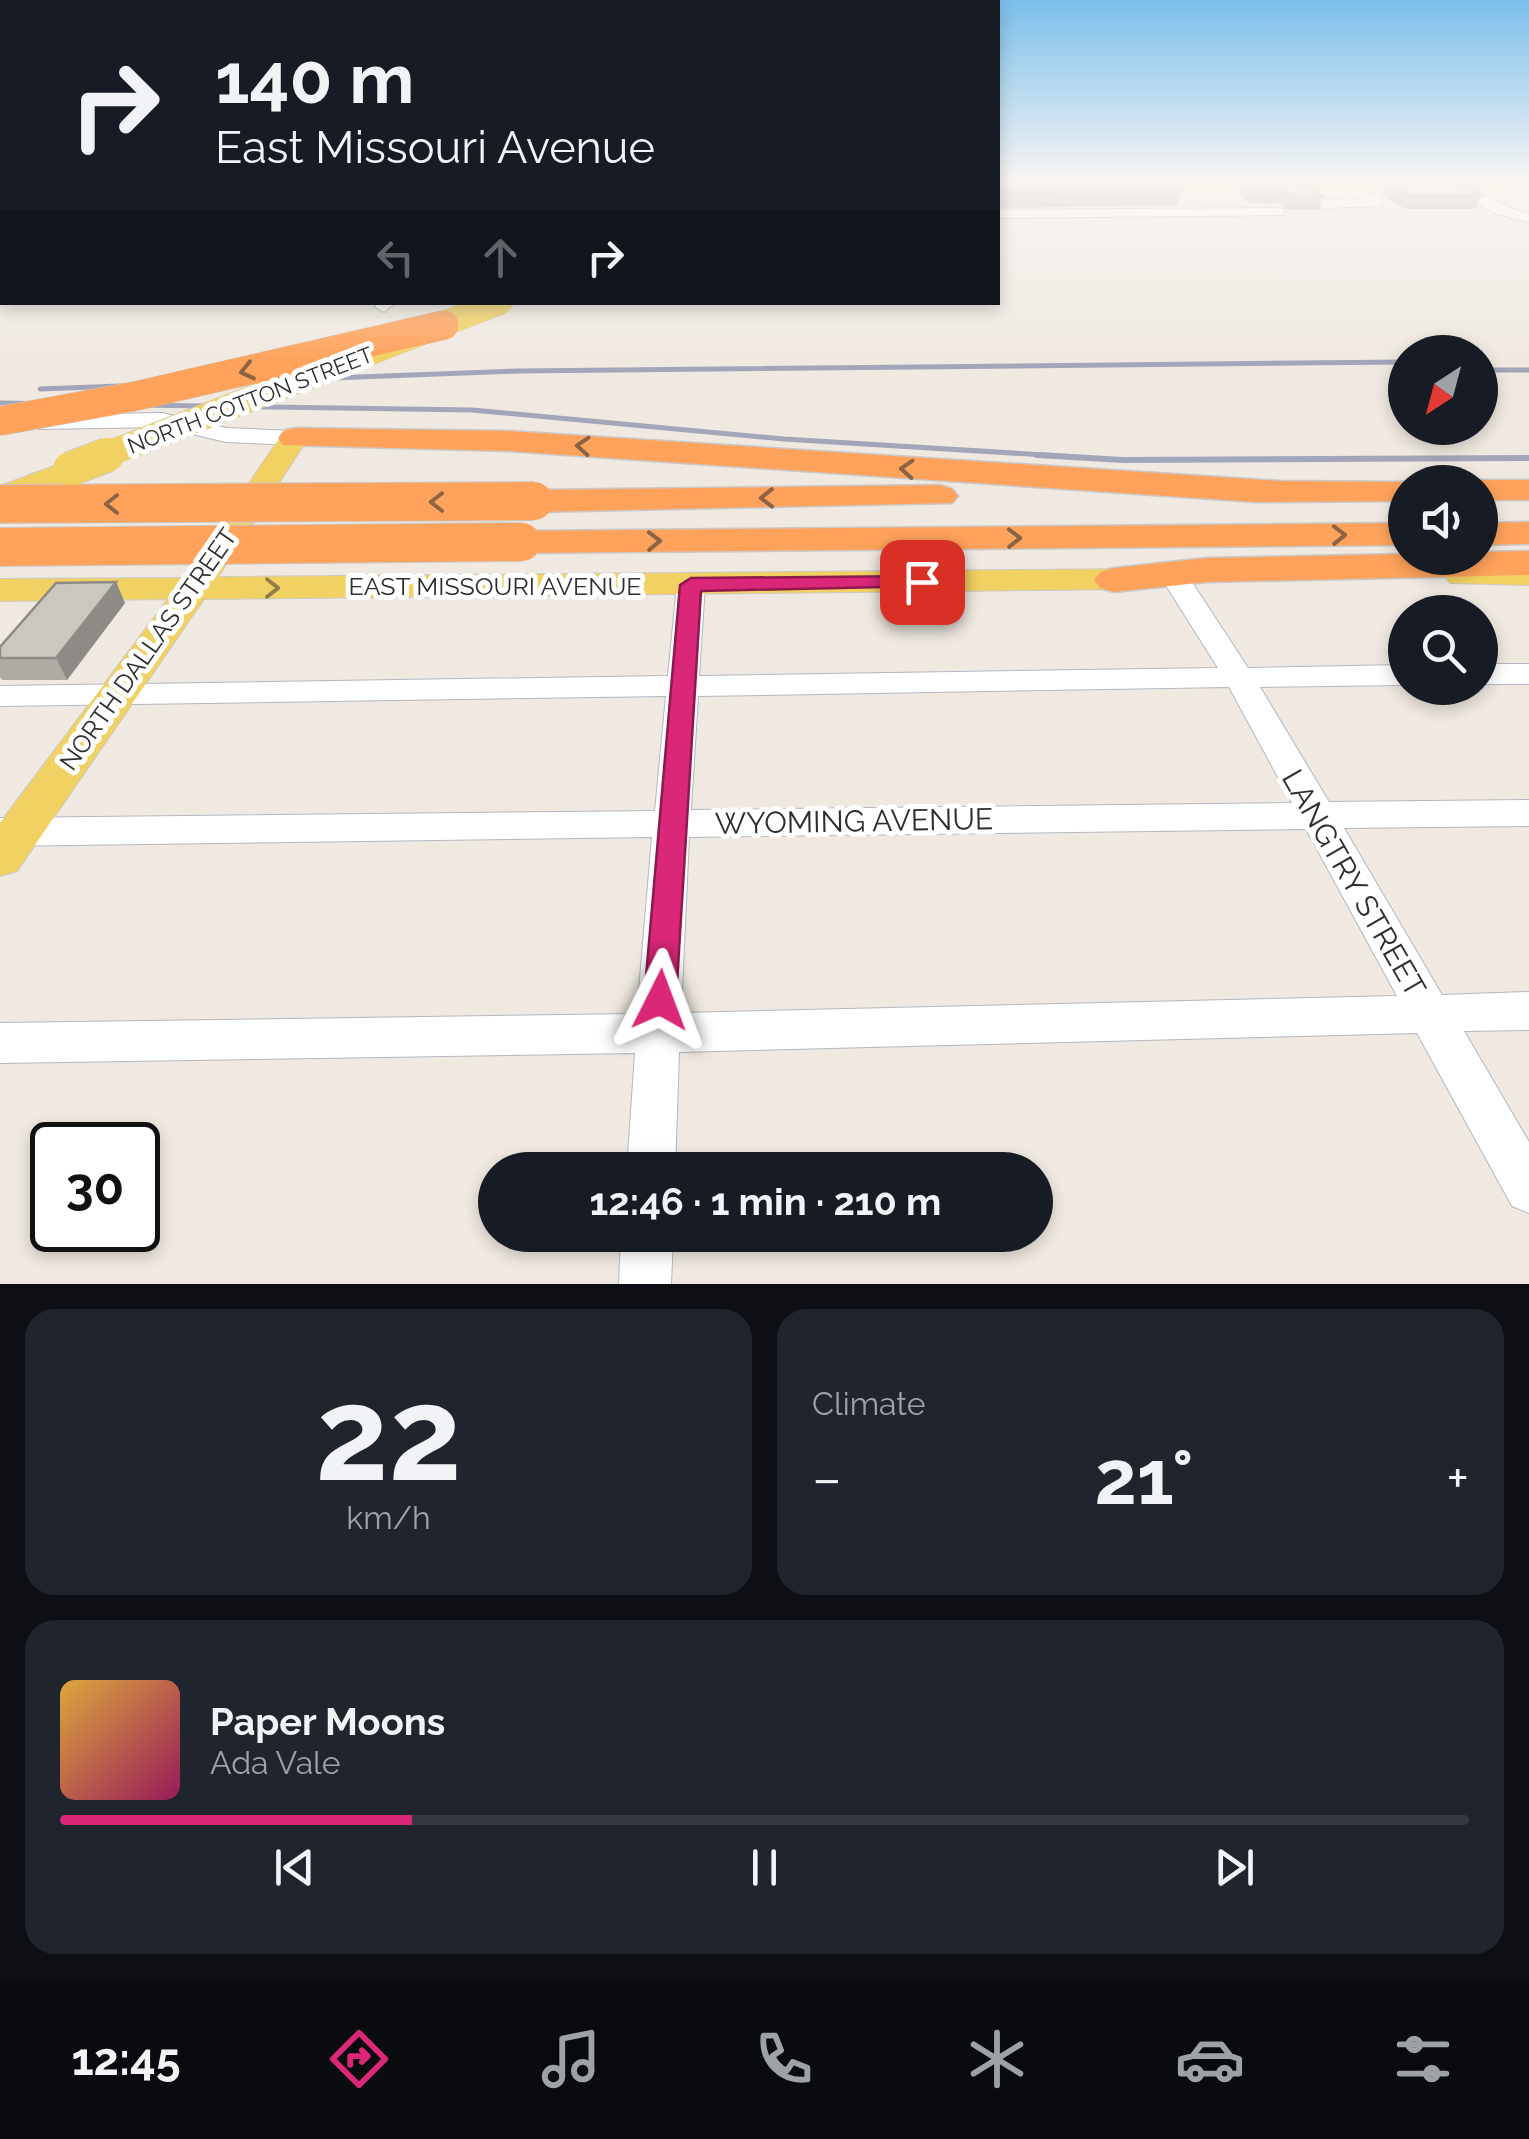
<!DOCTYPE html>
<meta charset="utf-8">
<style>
body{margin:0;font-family:Raleway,sans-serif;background:#20242c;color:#f1f3f6;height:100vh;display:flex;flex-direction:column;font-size:38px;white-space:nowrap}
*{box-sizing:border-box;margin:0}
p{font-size:32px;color:#9ea1a6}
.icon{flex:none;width:55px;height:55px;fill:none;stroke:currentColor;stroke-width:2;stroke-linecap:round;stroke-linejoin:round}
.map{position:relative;height:1284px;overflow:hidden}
.panel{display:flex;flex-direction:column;gap:25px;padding:25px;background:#0d0f14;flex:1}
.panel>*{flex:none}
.banner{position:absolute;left:0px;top:0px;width:1000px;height:305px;box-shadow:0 5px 15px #0003;background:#171b24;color:#f1f3f6;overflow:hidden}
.needle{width:65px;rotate:216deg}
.tools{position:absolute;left:1388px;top:335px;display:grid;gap:20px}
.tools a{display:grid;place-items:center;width:110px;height:110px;border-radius:50%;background:#171b24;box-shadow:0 5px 15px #0003;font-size:50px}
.speed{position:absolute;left:30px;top:1122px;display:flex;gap:20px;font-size:50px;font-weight:700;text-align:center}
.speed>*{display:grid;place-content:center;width:130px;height:130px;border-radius:50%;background:#171b24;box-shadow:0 5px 15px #0003;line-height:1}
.speed .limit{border:5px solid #111;border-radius:15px;background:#fff;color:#111}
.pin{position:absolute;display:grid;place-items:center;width:85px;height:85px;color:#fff;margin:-42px;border-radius:20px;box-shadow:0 5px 15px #0006}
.me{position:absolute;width:110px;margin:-55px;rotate:3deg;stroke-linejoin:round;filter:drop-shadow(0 0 8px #0008)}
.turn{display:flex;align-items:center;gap:35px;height:210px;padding:0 50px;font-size:45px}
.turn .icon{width:130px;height:130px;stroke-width:2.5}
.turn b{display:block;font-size:70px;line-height:85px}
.lanes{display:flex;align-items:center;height:95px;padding:0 50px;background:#0003;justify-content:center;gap:50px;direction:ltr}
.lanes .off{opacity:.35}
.big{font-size:75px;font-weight:700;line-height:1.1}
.panel .card{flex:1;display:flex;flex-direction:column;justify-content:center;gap:15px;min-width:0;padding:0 35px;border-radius:30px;background:#20242c}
.panel .dial{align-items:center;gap:0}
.dial b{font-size:130px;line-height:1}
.song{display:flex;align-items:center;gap:30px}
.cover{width:120px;height:120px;border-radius:15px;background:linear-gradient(135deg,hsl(40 70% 55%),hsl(330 70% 35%))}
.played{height:10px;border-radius:5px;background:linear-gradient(90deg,#db2777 25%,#363941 25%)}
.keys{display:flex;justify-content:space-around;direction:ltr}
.heat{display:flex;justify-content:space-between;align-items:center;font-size:55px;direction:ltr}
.panel .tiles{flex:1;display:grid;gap:25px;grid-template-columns:1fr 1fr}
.card:last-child{grid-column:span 2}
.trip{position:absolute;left:478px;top:1152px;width:575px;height:100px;border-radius:50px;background:#171b24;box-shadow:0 5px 15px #0003;font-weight:700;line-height:100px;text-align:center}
.dock{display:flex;height:160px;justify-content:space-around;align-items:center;background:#090b0e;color:#9ea1a6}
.dock .icon{width:70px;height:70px}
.dock .current{color:#db2777}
.dock b{font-size:45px;color:#f1f3f6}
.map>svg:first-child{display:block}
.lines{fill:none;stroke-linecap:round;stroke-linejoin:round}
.minor-casing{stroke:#b4b7c1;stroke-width:2}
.major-casing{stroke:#c9c9c9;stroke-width:2}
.highway-casing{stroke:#c9c9c9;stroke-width:3}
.minor{fill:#fff;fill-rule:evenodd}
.major{fill:#f2d163;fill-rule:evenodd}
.highway{fill:#ffa35c;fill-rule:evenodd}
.rail-far1{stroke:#a3a6b8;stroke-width:5}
.rail{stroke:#a3a6b8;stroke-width:6}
.major-bridge-far1-casing{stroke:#c9c9c9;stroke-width:26;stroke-linecap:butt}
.major-bridge-casing{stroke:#c9c9c9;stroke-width:36;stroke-linecap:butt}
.highway-bridge-far1-casing{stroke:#c9c9c9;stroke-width:30;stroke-linecap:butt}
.highway-bridge-casing{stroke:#c9c9c9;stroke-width:40;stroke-linecap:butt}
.major-bridge-far1{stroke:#f2d163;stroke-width:25}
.major-bridge{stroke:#f2d163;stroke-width:34}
.highway-bridge-far1{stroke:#ffa35c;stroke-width:29}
.highway-bridge{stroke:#ffa35c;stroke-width:38}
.wall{fill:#afaba4}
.shaded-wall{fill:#8e8b86}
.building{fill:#cbc7bf;stroke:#8e8b86;stroke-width:2.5}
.oneway{stroke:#8c6343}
.oneway2{stroke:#908048}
.route{fill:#db2777;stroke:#8e194d;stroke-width:2.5}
.labels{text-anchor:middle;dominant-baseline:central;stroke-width:10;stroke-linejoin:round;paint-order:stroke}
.far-street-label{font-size:22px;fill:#2e2e2e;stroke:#fff}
.street-label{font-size:25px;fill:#2e2e2e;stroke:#fff}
.near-street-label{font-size:30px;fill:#2e2e2e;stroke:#fff}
</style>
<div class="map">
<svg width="1529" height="1284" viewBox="0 0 1529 1284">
<rect width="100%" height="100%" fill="#efe9e1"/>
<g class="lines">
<g class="minor-casing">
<path id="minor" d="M 1436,180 C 1468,179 1497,206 1529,214 L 1529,222 L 1496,214 Z
M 1351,181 L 1382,200 L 1382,206 L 1323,208 L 1288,186 L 1300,183 L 1326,200 L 1362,199 L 1344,185 Z
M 1279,208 L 1284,209 L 1284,215 L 998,218 L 998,210 Z
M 0,242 L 2,242 L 2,252 L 0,252 Z
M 378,302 L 396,302 L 384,312 L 375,307 Z
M 162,413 L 226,428 L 294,431 L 305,438 L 294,445 L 226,442 L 162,427 L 39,429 L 28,422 L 39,415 Z
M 1176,571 L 1186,573 L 1248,668 L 1405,665 L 1405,685 L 1260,687 L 1329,802 L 1529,800 L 1529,826 L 1344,828 L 1442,995 L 1529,992 L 1529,1030 L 1464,1031 L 1529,1142 L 1529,1213 L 1512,1206 L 1417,1033 L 679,1052 L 675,1170 L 627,1170 L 635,1053 L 0,1063 L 0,1023 L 637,1014 L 652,837 L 0,846 L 0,818 L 655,811 L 666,696 L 0,706 L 0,686 L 668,676 L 677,585 L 691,577 L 705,585 L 699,676 L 1218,668 L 1162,579 ZM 1229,687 L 1292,803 L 691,810 L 698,696 ZM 1306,829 L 1397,996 L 681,1013 L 689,837 Z
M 1480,664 L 1529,664 L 1529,684 L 1480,684 Z
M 621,1235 L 673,1235 L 671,1284 L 619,1284 Z"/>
</g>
<g class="major-casing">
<path id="major" d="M 1529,180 L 1529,189 L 1130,191 L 1121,186 L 1130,181 Z
M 0,187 L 2,187 L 2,197 L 0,197 Z
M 294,429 L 304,432 L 308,438 L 218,577 L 1142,569 L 1154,572 L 1159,579 L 1154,586 L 1142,589 L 204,599 L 17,871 L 0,876 L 0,823 L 168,599 L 0,601 L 0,579 L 184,578 L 284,432 Z
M 70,460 L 81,463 L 85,469 L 81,475 L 0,506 L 0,486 Z
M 1529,565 L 1529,585 L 1450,583 L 1445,576 L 1450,569 Z"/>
</g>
<g class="highway-casing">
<path id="highway" d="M 294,428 L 508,431 L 1281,481 L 1413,482 L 1405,482 L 1405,501 L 1256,502 L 508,451 L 283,445 L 278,438 L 283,431 Z
M 1480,480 L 1529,480 L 1529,500 L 1480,500 L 1480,482 L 1468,482 Z
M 940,485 L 952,489 L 958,496 L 952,503 L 534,512 L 521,509 L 516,501 L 521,493 L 534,490 Z
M 1529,522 L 1529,544 L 1480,545 L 1480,523 Z
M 1405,523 L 1405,545 L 522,553 L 509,550 L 503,542 L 509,534 L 522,531 Z
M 1529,551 L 1529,575 L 1207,582 L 1114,592 L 1100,588 L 1094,580 L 1100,572 L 1114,568 L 1207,558 L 1405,554 L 1405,558 L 1480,558 L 1480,552 Z"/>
</g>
<use href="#minor" class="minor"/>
<use href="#major" class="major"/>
<use href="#highway" class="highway"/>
<path class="rail-far1" d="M 1480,370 L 1529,370
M 40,389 L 518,371 L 1405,362
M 0,403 L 472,410 L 784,439 L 1077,457"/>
<path class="rail" d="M 1037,455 L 1123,460 L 1529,458"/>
<g class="major-bridge-far1-casing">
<path id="major-bridge-far1" d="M 100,457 L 500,302"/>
</g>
<g class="major-bridge-casing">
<path id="major-bridge" d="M 70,469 L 107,455"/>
</g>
<g class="highway-bridge-far1-casing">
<path id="highway-bridge-far1" d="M 0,421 L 136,396 L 444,325"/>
</g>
<g class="highway-bridge-casing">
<path id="highway-bridge" d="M 0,504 L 534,501
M 0,547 L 522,542"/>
</g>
<use href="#major-bridge-far1" class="major-bridge-far1"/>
<use href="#major-bridge" class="major-bridge"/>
<use href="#highway-bridge-far1" class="highway-bridge-far1"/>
<use href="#highway-bridge" class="highway-bridge"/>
</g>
<path class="wall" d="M 998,180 L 1182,189 L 1178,205 L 998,208 Z
M 1385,180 L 1481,195 L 1476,209 L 1405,209 L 1381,194 Z
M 1242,181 L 1323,197 L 1319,210 L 1288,210 L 1280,204 L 1251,204 L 1239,194 Z
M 116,582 L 125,603 L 67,680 L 2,680 L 0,677 L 0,647 Z"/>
<path class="shaded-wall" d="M 116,582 L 125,603 L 67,680 L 56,658 Z"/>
<path class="building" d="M 998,180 L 1172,180 L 1182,189 L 998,192 Z
M 1385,180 L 1453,180 L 1481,195 L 1410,196 Z
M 1242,181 L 1297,181 L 1323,197 L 1291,197 L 1283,191 L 1255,191 Z
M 116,582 L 56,658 L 0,658 L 0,647 L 56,583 Z"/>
<defs><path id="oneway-chevron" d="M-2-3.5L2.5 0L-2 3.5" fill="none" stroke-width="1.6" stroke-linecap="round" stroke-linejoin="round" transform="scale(2.5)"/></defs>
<g class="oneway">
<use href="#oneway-chevron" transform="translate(247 371) rotate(167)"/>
<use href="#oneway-chevron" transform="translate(583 446) rotate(-176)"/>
<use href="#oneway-chevron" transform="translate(907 469) rotate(-176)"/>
<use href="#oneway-chevron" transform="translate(767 498) rotate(179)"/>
<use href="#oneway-chevron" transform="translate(437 502) rotate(180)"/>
<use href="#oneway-chevron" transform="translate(112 504) rotate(180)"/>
<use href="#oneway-chevron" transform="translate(1339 535) rotate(-1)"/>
<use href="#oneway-chevron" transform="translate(1014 538) rotate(-1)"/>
<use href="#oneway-chevron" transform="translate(654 541) rotate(-1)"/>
</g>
<use class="oneway2" href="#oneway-chevron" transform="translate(272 588)"/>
<linearGradient id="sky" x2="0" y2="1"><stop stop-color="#7abfeb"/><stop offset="0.5" stop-color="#f8f5f2"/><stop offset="1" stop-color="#f8f5f2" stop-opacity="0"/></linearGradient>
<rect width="1529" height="360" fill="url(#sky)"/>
<path class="route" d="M 922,576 L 932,582 L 929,586 L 701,591 L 676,1000 L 671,1010 L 660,1014 L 648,1010 L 644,1000 L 680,585 L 691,578 Z"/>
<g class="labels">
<g class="far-street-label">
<text transform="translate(250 400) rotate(-21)">NORTH COTTON STREET</text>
</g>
<g class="street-label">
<text x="495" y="586">EAST MISSOURI AVENUE</text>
<text transform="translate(148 649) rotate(-55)">NORTH DALLAS STREET</text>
</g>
<g class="near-street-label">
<text transform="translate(854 821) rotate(-1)">WYOMING AVENUE</text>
<text transform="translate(1354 883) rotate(60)">LANGTRY STREET</text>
</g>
</g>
</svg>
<div class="tools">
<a><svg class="needle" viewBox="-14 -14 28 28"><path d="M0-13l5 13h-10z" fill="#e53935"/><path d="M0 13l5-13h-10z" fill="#9ea1a6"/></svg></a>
<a><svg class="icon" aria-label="sound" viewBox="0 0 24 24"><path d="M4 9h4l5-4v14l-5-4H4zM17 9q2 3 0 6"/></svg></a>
<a><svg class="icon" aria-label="search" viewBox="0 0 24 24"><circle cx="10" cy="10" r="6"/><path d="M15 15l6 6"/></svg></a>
</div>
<div class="speed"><div class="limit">30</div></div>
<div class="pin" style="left:922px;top:582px;background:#d93025"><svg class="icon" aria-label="arrive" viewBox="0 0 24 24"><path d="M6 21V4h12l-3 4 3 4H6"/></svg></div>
<svg class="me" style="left:660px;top:1000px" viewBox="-20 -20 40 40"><path d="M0-17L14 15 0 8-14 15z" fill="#db2777" stroke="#fff" stroke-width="4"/></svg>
<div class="trip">12:46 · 1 min · 210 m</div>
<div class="banner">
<div class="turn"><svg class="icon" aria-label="right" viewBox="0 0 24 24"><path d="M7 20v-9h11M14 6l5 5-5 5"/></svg><div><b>140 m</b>East Missouri Avenue</div></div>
<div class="lanes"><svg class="icon off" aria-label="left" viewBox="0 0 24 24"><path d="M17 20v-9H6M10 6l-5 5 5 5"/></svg><svg class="icon off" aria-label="ahead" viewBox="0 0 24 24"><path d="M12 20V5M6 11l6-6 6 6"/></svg><svg class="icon" aria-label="right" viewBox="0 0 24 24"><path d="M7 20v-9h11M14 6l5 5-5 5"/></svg></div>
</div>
</div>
<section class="panel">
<div class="tiles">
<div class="card dial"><b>22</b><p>km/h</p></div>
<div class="card"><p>Climate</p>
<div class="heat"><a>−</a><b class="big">21°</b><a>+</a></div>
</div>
<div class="card">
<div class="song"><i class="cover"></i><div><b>Paper Moons</b><p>Ada Vale</p></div></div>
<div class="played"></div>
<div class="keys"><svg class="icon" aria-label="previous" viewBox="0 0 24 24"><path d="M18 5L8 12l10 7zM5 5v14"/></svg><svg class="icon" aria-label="pause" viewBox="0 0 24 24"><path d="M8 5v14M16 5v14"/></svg><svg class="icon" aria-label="next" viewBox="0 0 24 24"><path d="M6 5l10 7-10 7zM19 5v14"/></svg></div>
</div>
</div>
</section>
<nav class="dock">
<b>12:45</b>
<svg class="icon current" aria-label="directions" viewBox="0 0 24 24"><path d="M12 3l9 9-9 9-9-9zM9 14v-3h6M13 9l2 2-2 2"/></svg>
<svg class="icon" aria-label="music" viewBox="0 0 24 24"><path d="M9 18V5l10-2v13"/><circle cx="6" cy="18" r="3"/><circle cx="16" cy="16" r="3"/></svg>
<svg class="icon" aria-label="phone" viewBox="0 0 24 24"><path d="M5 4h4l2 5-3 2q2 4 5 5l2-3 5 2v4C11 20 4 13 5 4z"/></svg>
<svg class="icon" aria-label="climate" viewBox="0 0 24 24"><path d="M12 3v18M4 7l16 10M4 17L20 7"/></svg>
<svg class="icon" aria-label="car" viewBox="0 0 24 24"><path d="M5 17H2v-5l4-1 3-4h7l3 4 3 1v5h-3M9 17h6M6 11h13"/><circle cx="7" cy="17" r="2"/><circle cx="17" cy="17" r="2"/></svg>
<svg class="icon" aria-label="filters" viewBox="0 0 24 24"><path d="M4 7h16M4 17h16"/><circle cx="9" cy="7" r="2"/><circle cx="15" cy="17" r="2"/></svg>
</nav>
